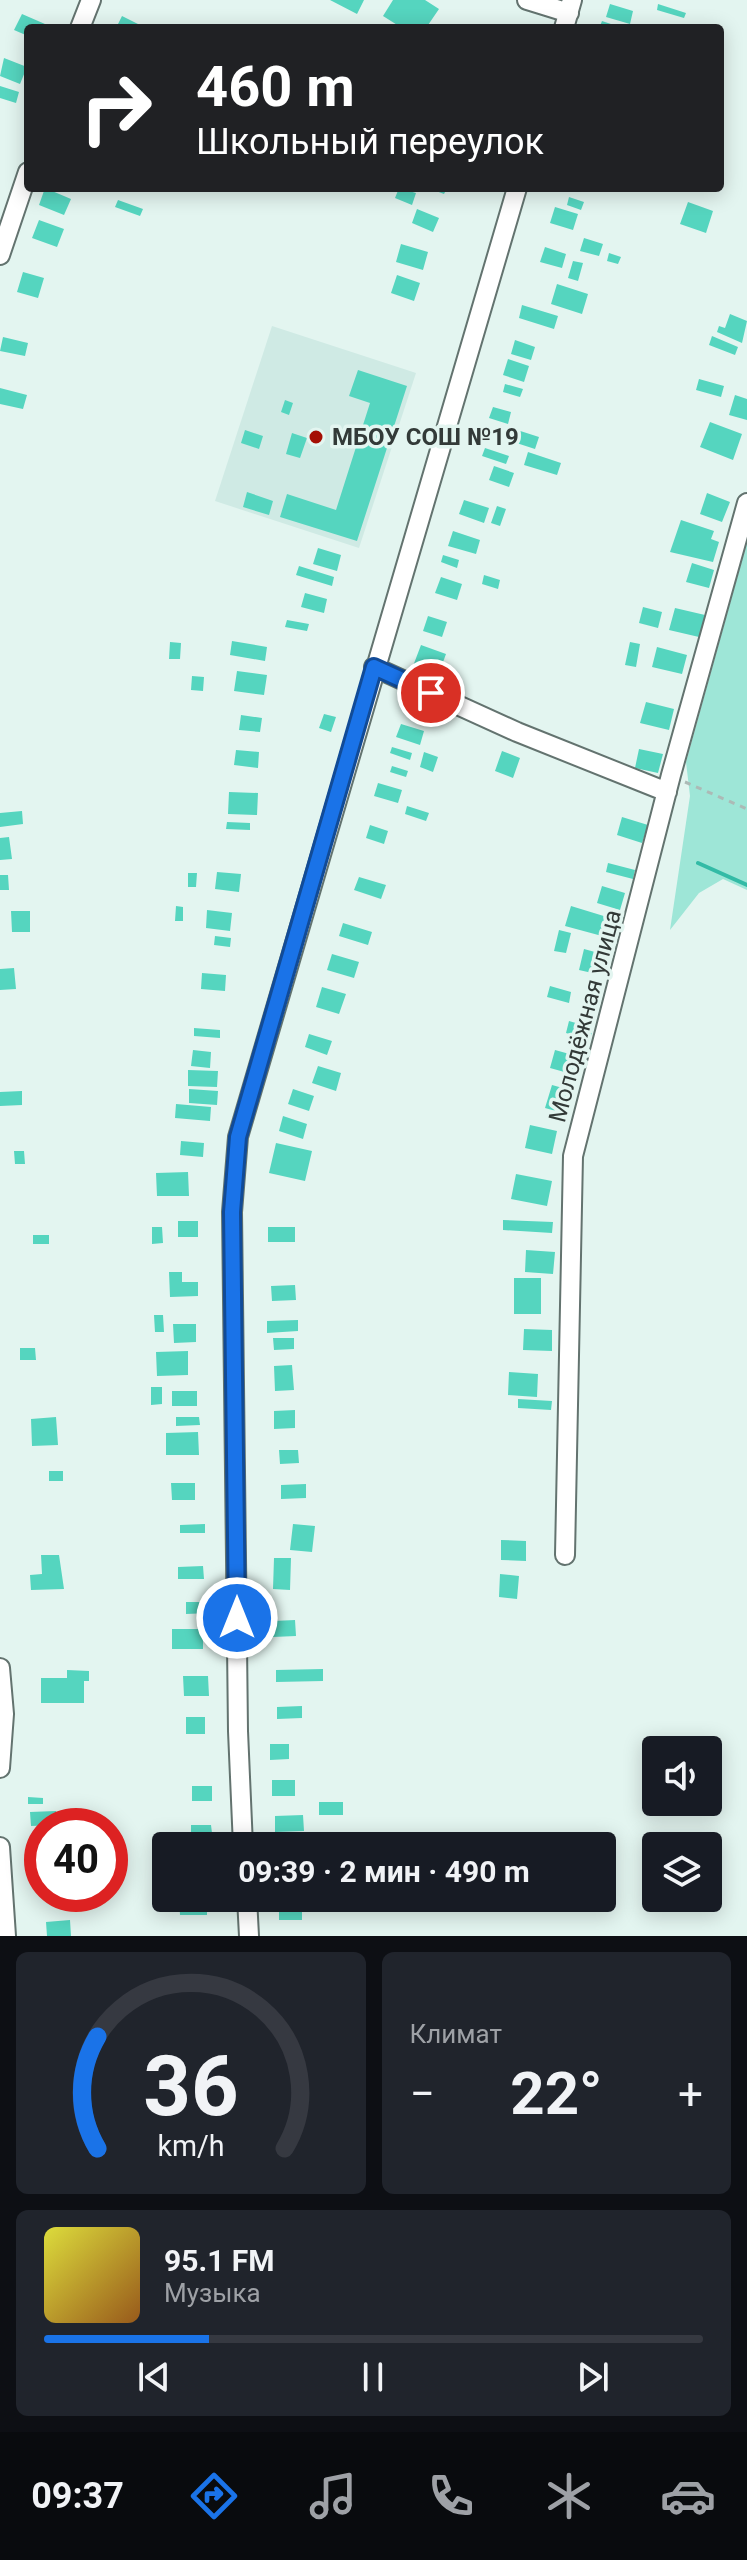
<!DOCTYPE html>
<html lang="ru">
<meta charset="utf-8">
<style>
body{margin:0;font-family:Roboto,sans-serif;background:#20242c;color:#f1f3f6;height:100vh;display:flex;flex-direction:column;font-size:30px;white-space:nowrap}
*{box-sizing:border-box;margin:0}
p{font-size:26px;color:#9ea1a6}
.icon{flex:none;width:44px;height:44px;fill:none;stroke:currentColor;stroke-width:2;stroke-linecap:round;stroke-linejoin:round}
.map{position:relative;height:1936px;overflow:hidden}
.sheet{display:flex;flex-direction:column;gap:16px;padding:16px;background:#0d0f14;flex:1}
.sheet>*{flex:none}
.top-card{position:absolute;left:24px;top:24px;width:700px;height:168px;border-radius:8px;box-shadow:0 4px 20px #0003;background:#202124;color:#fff;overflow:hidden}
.tools{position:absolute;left:642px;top:1736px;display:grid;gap:16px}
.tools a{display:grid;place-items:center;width:80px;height:80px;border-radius:8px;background:#171b24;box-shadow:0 4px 20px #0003;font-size:40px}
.speed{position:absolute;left:24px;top:1808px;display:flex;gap:16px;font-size:40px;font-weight:700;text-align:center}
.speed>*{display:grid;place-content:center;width:104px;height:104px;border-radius:50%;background:#171b24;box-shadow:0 4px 20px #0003;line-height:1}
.speed .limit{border:12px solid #d22;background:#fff;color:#111}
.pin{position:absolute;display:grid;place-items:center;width:68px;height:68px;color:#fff;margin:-34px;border:4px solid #fff;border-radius:50%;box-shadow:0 2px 8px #0007}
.me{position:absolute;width:88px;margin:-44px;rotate:0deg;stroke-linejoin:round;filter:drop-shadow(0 0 6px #0008)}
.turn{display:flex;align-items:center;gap:28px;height:168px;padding:0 40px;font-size:36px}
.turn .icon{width:104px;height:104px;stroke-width:2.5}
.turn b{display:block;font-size:56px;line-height:68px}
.big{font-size:60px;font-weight:700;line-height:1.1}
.sheet .card{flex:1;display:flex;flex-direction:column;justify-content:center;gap:12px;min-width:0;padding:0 28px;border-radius:12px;background:#20242c}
.sheet .dial{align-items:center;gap:0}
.dial svg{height:208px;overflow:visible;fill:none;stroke:#363941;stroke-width:7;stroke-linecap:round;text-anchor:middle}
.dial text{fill:#f1f3f6;stroke:none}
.song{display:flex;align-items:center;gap:24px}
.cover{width:96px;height:96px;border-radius:12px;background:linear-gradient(135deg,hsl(60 70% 55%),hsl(30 70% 35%))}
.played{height:8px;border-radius:4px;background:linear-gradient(90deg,#1a73e8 25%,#363941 25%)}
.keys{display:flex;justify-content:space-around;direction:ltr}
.heat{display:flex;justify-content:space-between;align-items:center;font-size:44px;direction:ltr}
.sheet .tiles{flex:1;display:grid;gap:16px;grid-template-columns:1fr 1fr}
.card:last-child{grid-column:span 2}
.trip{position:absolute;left:152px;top:1832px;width:464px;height:80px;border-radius:8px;background:#171b24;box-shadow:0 4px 20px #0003;font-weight:700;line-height:80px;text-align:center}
.menu{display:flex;height:128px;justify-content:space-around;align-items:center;background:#090b0e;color:#9ea1a6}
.menu .icon{width:56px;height:56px}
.menu .current{color:#1a73e8}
.menu b{font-size:36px;color:#f1f3f6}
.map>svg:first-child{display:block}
.built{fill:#cfeae4}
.green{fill:#9ee6d7}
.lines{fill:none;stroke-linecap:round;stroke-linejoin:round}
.stream{stroke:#33bba6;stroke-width:4}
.building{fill:#55d5bf}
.minor-casing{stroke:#63736f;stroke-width:22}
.path{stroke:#acbab6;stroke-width:3;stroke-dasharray:6 6;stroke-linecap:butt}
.minor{stroke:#fff;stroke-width:18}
.route-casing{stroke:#114b97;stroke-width:20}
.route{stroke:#1a73e8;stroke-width:14}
.poi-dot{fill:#a40f04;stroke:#e3f5f0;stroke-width:3}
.labels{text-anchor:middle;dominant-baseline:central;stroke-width:7;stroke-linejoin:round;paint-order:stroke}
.poi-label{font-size:24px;font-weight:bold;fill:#333a38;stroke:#e3f5f0;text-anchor:start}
.street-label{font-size:24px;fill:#333a38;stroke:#e3f5f0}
</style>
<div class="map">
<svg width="747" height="1936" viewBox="0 0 747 1936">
<rect width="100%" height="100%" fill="#e3f5f0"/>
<path class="built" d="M 272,326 L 416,373 L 359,548 L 215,501 Z"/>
<path class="green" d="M 747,542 L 747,890 L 723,879 L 699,893 L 670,930 L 690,796 L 686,762 Z"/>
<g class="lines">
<path class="stream" d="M 698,863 L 747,885"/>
</g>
<path class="building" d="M 330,0 L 364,0 L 357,14 Z
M 393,0 L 425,0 L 439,9 L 426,28 L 402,28 L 383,16 Z
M 610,4 L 633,11 L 630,24 L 606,17 Z
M 658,4 L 686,13 L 684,18 L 657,10 Z
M 22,14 L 45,24 L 43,28 L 28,28 L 28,36 L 14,30 Z
M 122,16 L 146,28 L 116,28 Z
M 602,21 L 617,26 L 616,28 L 600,26 Z
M 4,58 L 27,67 L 20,84 L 0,76 Z
M 0,86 L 19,92 L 16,103 L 0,98 Z
M 45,188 L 71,199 L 64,215 L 39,205 Z
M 399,188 L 416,193 L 412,205 L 395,198 Z
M 428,188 L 447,188 L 444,194 Z
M 569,197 L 584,202 L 581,210 L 567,205 Z
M 118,200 L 143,209 L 140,216 L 115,207 Z
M 688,202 L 713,211 L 706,233 L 680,224 Z
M 555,207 L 578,214 L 573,230 L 550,223 Z
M 417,209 L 439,218 L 433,232 L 412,223 Z
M 39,220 L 64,229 L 57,247 L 32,238 Z
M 584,238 L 603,244 L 599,256 L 580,251 Z
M 401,244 L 428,252 L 423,270 L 396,262 Z
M 545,247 L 566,254 L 562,268 L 540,262 Z
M 609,253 L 621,257 L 618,264 L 607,261 Z
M 573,261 L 583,263 L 578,281 L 568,278 Z
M 23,272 L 44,278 L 38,298 L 17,292 Z
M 397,275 L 420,283 L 414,301 L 391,293 Z
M 557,284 L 588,294 L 582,314 L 551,304 Z
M 522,305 L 558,316 L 554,329 L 519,318 Z
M 730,314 L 747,321 L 742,343 L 717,332 L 719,326 L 725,328 Z
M 712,336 L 738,347 L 735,355 L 709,345 Z
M 3,337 L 28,343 L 25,356 L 0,351 Z
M 515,340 L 535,347 L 531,360 L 511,354 Z
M 508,359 L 529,366 L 524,382 L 503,375 Z
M 358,370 L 407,386 L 357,541 L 280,517 L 287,494 L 336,510 L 370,403 L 349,396 Z
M 699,379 L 724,386 L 721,397 L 696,390 Z
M 505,384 L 523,389 L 520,397 L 503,392 Z
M 0,388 L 27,395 L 23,409 L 0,404 Z
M 735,395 L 747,399 L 747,420 L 729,415 Z
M 285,400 L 293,403 L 289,415 L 281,412 Z
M 493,407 L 511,412 L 508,424 L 489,418 Z
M 710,422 L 742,434 L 733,460 L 700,447 Z
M 511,428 L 539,437 L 535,449 L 507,440 Z
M 245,430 L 263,436 L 259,449 L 241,443 Z
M 292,433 L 307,438 L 300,458 L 286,454 Z
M 485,448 L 509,456 L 506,464 L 482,456 Z
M 528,452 L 561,463 L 557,475 L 524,465 Z
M 494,466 L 514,473 L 509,487 L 489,480 Z
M 247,492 L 273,501 L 269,515 L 243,507 Z
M 707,493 L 730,502 L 722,522 L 700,514 Z
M 464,500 L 489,508 L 484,523 L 459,514 Z
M 497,506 L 506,509 L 500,526 L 491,523 Z
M 681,520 L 714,531 L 711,539 L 719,542 L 713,562 L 670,552 Z
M 453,531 L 480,540 L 476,554 L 448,546 Z
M 318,548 L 341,555 L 337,571 L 313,564 Z
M 443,555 L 459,560 L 457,568 L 441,562 Z
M 692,563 L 714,570 L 709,588 L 686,582 Z
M 299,566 L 334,577 L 332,586 L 296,575 Z
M 484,575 L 500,580 L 498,589 L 482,584 Z
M 441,577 L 462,584 L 457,600 L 435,593 Z
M 305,593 L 327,599 L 324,613 L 301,607 Z
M 643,607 L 662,612 L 658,628 L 639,623 Z
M 675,608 L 705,615 L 699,637 L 669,630 Z
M 428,616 L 447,622 L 442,637 L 423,631 Z
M 287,620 L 309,624 L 307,631 L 285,627 Z
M 232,641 L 267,647 L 265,661 L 230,655 Z
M 170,642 L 181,643 L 180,659 L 169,659 Z
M 630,642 L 640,644 L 636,667 L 625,665 Z
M 421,645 L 446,654 L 435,684 L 410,674 Z
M 657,647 L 687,655 L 682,674 L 652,667 Z
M 237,671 L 267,675 L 264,695 L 234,691 Z
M 192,676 L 204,677 L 203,691 L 191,690 Z
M 646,702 L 674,709 L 669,730 L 640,723 Z
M 324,714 L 336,717 L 331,732 L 319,728 Z
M 241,715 L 262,718 L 260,732 L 239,730 Z
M 401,724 L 424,731 L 420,745 L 396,737 Z
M 392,747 L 412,753 L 410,760 L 390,753 Z
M 639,749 L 663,754 L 658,773 L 635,768 Z
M 236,750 L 259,752 L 258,768 L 234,765 Z
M 502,751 L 520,758 L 513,778 L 495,771 Z
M 424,752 L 438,757 L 433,772 L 420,767 Z
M 392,766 L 408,771 L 406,777 L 390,772 Z
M 378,783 L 402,790 L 398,803 L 374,796 Z
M 229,792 L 258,793 L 257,815 L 228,814 Z
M 407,806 L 429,813 L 426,821 L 405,814 Z
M 22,811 L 23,824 L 0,827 L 0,813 Z
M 622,817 L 648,825 L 642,843 L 617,835 Z
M 227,822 L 250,823 L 250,830 L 226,829 Z
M 370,825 L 388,831 L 384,844 L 366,838 Z
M 9,837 L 12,859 L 0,860 L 0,838 Z
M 608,863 L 635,870 L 633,879 L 606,872 Z
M 217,872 L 241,874 L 239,892 L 215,889 Z
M 188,873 L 197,873 L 196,887 L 188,887 Z
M 0,875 L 8,875 L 9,890 L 0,890 Z
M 359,877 L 386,885 L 381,899 L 354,890 Z
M 602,886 L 625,893 L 620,910 L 597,903 Z
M 176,906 L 183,907 L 183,921 L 175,921 Z
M 571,906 L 607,917 L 602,936 L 565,926 Z
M 207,910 L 232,913 L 230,931 L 206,928 Z
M 11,911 L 30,911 L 30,932 L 12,932 Z
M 343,923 L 372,932 L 368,945 L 339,936 Z
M 559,930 L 571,933 L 566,953 L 554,951 Z
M 215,936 L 231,938 L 230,947 L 214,945 Z
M 584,949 L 606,955 L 601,975 L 579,970 Z
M 332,954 L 359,962 L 354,978 L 327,970 Z
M 14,968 L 16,989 L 0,990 L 0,969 Z
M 202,973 L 226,975 L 225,991 L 201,989 Z
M 550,986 L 571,992 L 569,1003 L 547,997 Z
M 322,987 L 346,994 L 339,1014 L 316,1007 Z
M 569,1021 L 593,1028 L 590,1040 L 566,1033 Z
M 194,1028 L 220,1030 L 220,1038 L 194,1036 Z
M 309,1034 L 332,1041 L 327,1055 L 305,1047 Z
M 193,1050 L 211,1052 L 210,1068 L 191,1066 Z
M 555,1050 L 584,1058 L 579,1076 L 550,1068 Z
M 318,1066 L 341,1073 L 336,1091 L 312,1083 Z
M 188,1070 L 218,1071 L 217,1087 L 188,1086 Z
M 552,1085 L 570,1090 L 563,1113 L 545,1108 Z
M 189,1089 L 218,1091 L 217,1105 L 189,1103 Z
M 293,1089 L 314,1096 L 309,1111 L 288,1104 Z
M 22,1091 L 22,1105 L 0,1106 L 0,1092 Z
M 176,1104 L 211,1107 L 210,1121 L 175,1118 Z
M 283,1116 L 307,1124 L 303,1139 L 279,1131 Z
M 530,1125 L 557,1131 L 552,1154 L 525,1148 Z
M 181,1141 L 204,1143 L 203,1157 L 180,1155 Z
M 276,1143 L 312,1151 L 305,1181 L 269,1173 Z
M 14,1151 L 24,1151 L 25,1164 L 15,1164 Z
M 188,1172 L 189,1196 L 157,1196 L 156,1173 Z
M 516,1174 L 552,1181 L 547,1206 L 511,1199 Z
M 503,1220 L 553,1222 L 552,1233 L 503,1230 Z
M 178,1221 L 198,1221 L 198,1237 L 178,1237 Z
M 152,1227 L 162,1227 L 163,1243 L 152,1244 Z
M 268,1227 L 295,1227 L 295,1242 L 268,1242 Z
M 33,1235 L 49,1235 L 49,1244 L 33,1244 Z
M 526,1250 L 555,1252 L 553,1274 L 525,1272 Z
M 169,1272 L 182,1272 L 182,1282 L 198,1282 L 198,1296 L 170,1297 Z
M 514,1278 L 541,1278 L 541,1314 L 514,1314 Z
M 295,1285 L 296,1300 L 272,1301 L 271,1286 Z
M 154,1315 L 163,1315 L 164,1332 L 155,1332 Z
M 298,1320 L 298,1331 L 267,1333 L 267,1321 Z
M 173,1324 L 196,1324 L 196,1342 L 174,1343 Z
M 524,1329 L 552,1330 L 552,1351 L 523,1350 Z
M 273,1338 L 294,1338 L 294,1349 L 274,1350 Z
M 20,1348 L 35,1348 L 36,1360 L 20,1360 Z
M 188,1351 L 188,1375 L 157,1376 L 156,1352 Z
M 292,1365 L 294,1390 L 275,1391 L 274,1366 Z
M 509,1372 L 538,1374 L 537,1397 L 508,1395 Z
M 151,1387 L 162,1387 L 162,1404 L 151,1405 Z
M 172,1391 L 197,1391 L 197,1406 L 172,1406 Z
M 518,1399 L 552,1401 L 551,1410 L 518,1408 Z
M 295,1410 L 295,1428 L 274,1429 L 274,1411 Z
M 56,1417 L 58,1445 L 32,1446 L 31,1419 Z
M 176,1417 L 199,1417 L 200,1425 L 176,1426 Z
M 198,1432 L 199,1455 L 166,1455 L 166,1433 Z
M 279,1450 L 298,1450 L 299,1463 L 280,1464 Z
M 49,1471 L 63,1471 L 63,1481 L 49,1481 Z
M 171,1483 L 195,1483 L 195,1500 L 172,1500 Z
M 306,1484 L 306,1498 L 281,1499 L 281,1485 Z
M 205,1524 L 205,1533 L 180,1533 L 180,1525 Z
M 293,1524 L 315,1526 L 312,1552 L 290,1550 Z
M 501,1540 L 526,1541 L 526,1561 L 501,1560 Z
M 41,1555 L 59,1555 L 64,1589 L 31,1590 L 30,1575 L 42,1574 Z
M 274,1558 L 291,1558 L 290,1590 L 273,1589 Z
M 203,1566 L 204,1579 L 178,1579 L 178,1567 Z
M 500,1574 L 519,1576 L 517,1599 L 499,1597 Z
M 186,1602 L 209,1602 L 210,1613 L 186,1614 Z
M 295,1620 L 296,1636 L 273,1637 L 273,1621 Z
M 172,1629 L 203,1629 L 203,1649 L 172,1649 Z
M 323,1669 L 323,1681 L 276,1682 L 276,1670 Z
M 67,1670 L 89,1671 L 89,1681 L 84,1681 L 84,1703 L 41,1703 L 41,1678 L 67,1678 Z
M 183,1676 L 208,1676 L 209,1696 L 184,1696 Z
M 302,1706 L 302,1718 L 277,1719 L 277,1707 Z
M 186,1717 L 205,1717 L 205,1734 L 186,1734 Z
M 270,1744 L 289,1744 L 289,1759 L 270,1760 Z
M 272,1780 L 295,1780 L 295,1796 L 272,1796 Z
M 192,1786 L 212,1786 L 212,1801 L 192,1801 Z
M 28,1797 L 43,1798 L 43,1804 L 28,1804 Z
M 319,1802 L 343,1802 L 343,1815 L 319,1815 Z
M 56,1811 L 56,1825 L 31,1826 L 30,1812 Z
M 303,1815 L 304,1831 L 275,1832 L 275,1816 Z
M 191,1825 L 211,1825 L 212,1833 L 191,1834 Z
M 179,1898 L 207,1898 L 207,1915 L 180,1915 Z
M 279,1901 L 302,1901 L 302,1920 L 279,1920 Z
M 70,1920 L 71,1936 L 47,1936 L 46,1922 Z"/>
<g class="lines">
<g class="minor-casing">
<path id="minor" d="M 527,0 L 569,13
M 80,28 L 91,0
M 564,28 L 572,0
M 0,255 L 28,172
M 374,667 L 517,732 L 667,792
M 565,1555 L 573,1156 L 671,775 L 747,503
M 0,1668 L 4,1714 L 0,1768
M 243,1846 L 238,1731 L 232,1212 L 238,1137 L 517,188
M 0,1847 L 6,1936
M 247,1898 L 249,1936"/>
</g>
<path class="path" d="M 685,782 L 747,809"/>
<use href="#minor" class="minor"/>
</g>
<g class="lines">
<g class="route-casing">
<path id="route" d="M 237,1618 L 232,1212 L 238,1137 L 374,667 L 431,693"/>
</g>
<use href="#route" class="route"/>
</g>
<circle class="poi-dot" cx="316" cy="437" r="8"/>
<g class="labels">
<g class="poi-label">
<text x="332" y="437">МБОУ СОШ №19</text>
</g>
<g class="street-label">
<text transform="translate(585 1016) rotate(-75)">Молодёжная улица</text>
</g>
</g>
</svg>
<div class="tools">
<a><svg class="icon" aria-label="sound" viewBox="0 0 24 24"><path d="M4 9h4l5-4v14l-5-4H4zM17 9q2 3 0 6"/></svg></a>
<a><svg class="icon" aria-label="layers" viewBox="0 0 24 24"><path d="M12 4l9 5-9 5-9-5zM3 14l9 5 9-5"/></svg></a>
</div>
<div class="speed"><div class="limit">40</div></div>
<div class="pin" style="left:431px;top:693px;background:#d93025"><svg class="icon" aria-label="arrive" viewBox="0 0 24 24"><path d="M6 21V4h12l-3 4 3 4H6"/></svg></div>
<svg class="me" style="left:237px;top:1618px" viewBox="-20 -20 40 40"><circle r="17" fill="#1a73e8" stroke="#fff" stroke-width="3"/><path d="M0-11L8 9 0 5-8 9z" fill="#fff"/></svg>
<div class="trip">09:39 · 2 мин · 490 m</div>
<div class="top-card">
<div class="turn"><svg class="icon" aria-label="right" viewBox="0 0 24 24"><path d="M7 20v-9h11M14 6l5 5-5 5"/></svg><div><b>460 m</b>Школьный переулок</div></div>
</div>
</div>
<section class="sheet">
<div class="tiles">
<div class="card dial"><svg viewBox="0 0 100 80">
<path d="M14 69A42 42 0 1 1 86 69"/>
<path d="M14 69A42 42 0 0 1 14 26" stroke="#1a73e8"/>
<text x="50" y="56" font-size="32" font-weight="700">36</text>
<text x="50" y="72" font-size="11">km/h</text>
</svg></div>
<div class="card"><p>Климат</p>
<div class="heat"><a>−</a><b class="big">22°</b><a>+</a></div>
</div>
<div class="card">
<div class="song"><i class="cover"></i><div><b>95.1 FM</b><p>Музыка</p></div></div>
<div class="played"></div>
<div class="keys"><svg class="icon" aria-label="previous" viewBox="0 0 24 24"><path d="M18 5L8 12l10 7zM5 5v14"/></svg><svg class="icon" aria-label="pause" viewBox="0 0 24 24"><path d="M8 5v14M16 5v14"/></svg><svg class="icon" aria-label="next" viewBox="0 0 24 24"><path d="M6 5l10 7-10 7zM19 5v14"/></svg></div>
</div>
</div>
</section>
<nav class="menu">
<b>09:37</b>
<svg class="icon current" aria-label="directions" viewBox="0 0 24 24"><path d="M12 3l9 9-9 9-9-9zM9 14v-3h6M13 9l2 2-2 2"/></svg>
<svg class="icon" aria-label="music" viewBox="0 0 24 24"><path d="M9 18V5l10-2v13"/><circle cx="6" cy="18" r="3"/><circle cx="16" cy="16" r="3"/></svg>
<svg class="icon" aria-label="phone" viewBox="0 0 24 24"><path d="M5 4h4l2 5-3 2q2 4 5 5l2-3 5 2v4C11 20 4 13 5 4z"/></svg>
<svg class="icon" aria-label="climate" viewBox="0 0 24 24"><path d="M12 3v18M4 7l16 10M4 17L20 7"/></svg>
<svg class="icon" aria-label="car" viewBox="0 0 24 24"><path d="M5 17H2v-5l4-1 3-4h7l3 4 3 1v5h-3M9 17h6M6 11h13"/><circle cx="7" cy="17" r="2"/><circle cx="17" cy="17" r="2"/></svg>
</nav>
